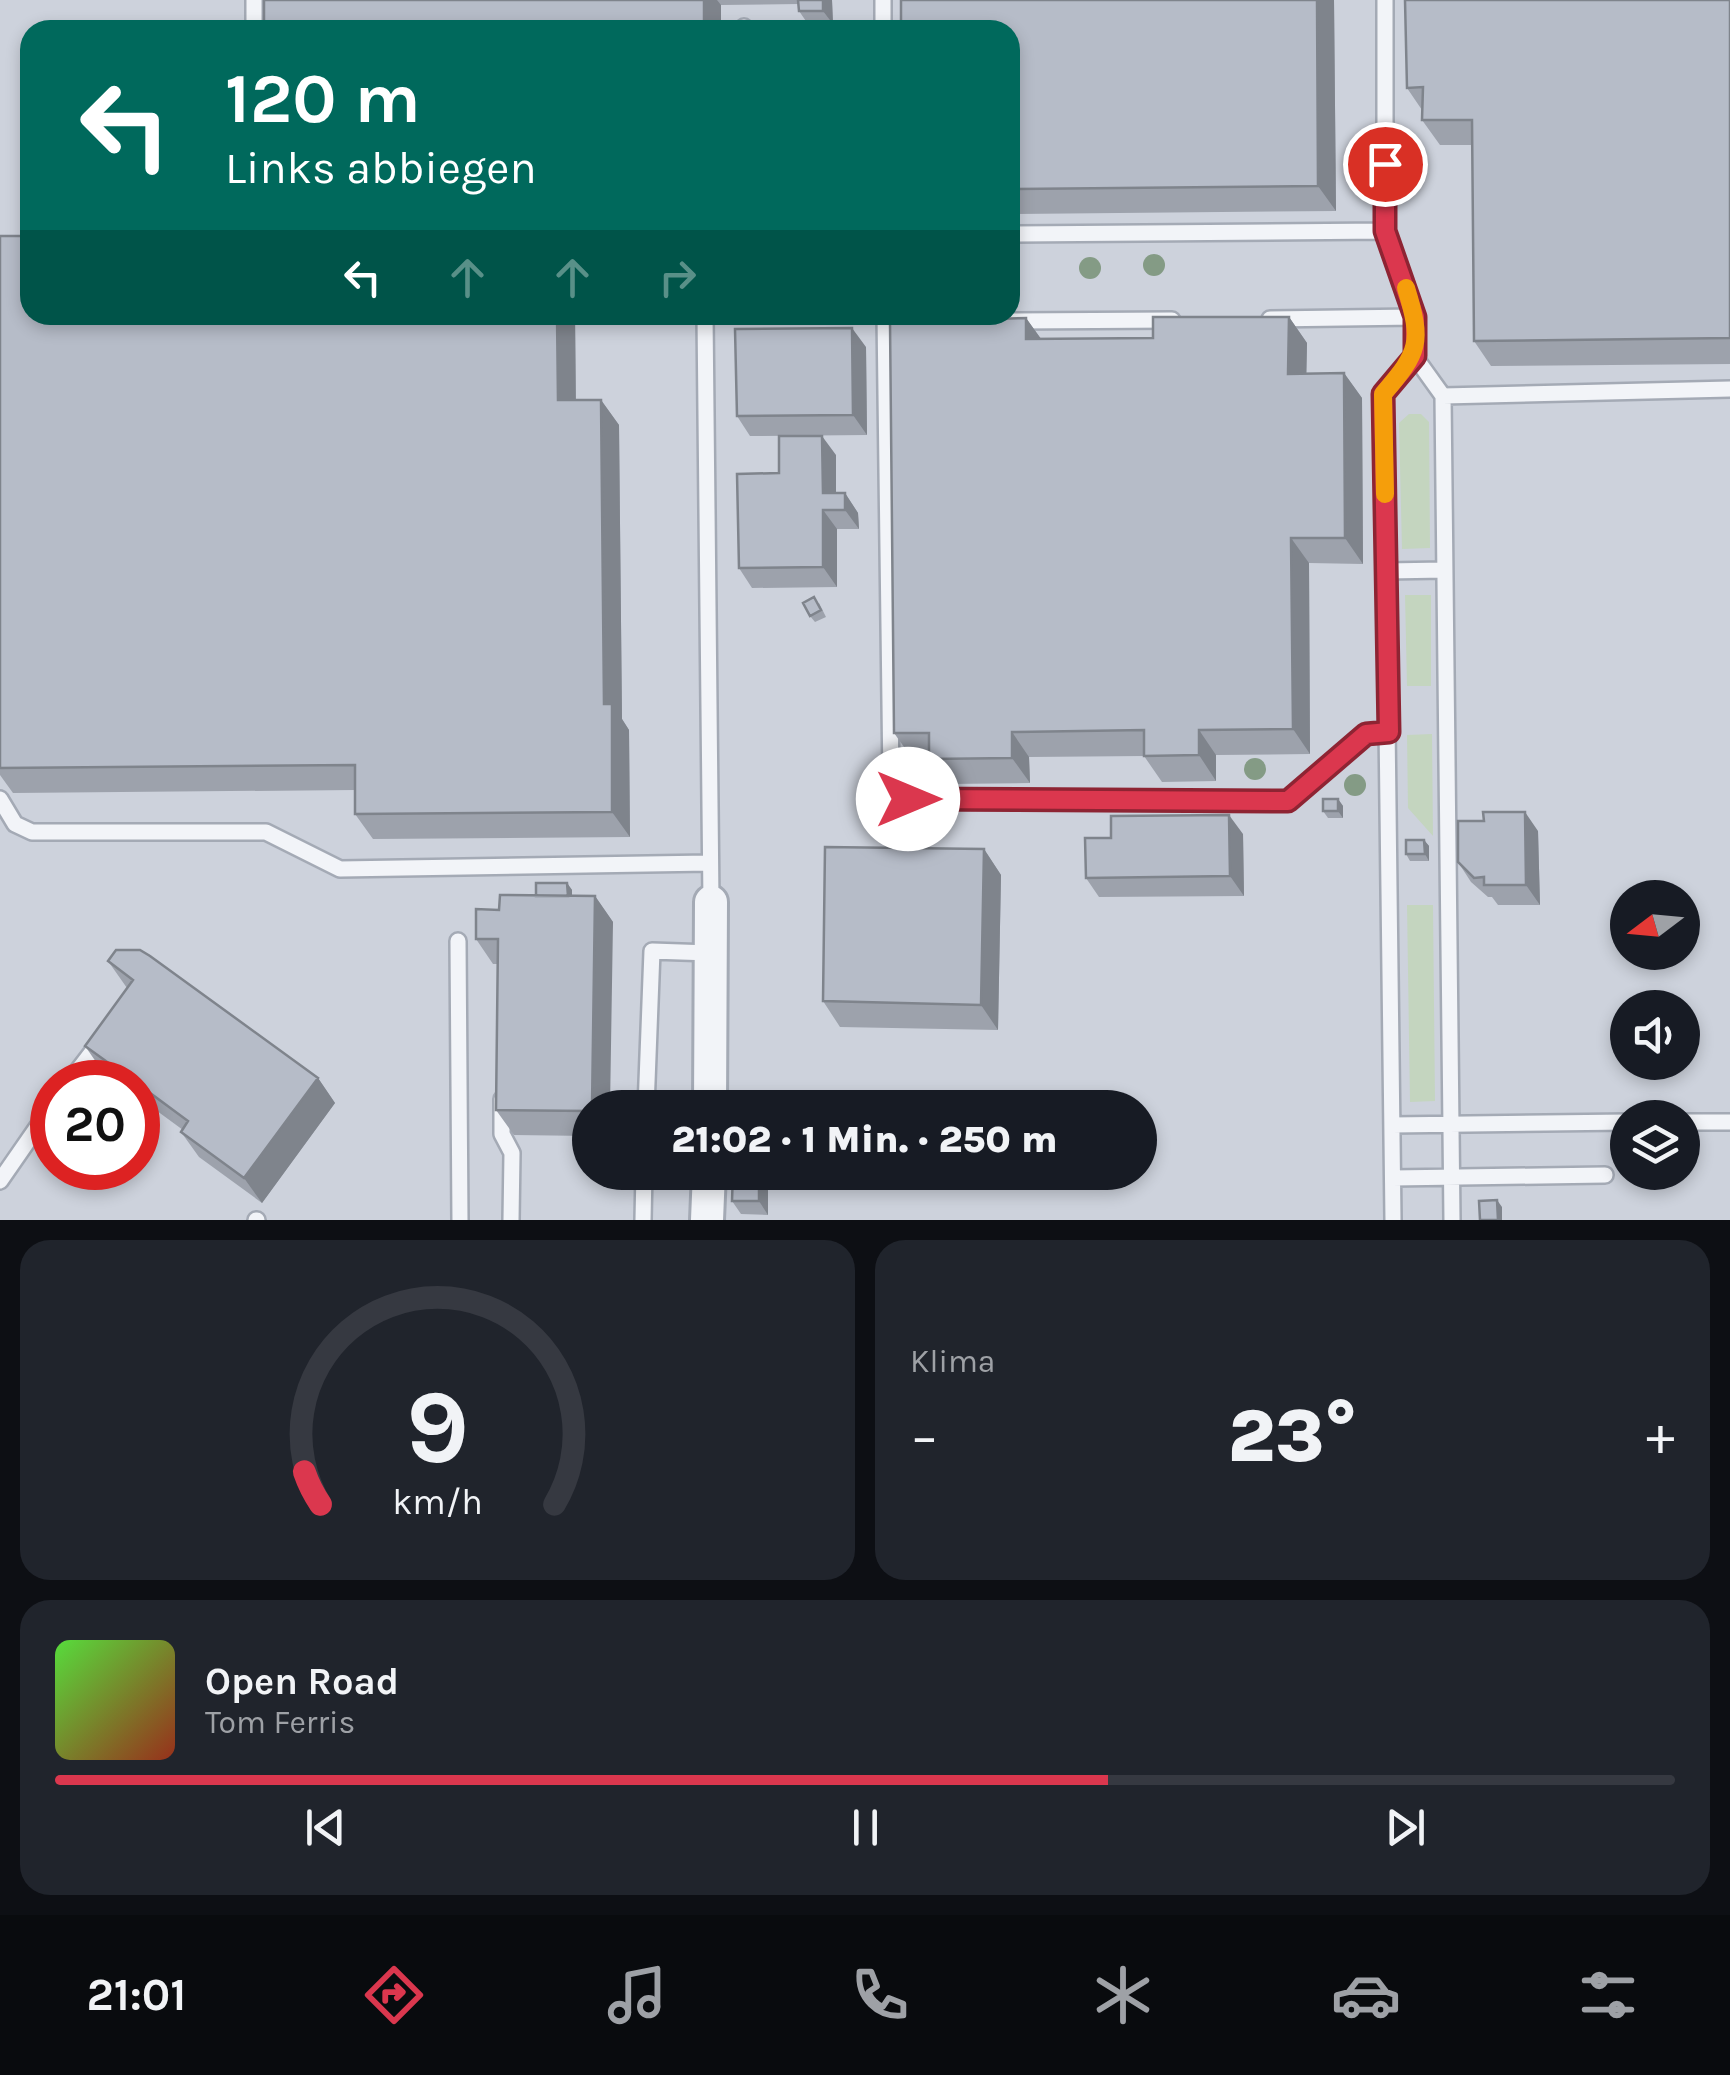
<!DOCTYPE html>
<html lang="de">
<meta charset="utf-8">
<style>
body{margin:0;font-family:Karla,sans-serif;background:#20242c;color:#f1f3f6;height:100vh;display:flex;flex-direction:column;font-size:38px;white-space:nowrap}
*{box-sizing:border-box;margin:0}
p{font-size:32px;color:#9ea1a6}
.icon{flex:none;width:55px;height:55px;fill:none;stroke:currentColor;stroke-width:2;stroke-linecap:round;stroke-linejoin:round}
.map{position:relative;height:1220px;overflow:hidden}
.sheet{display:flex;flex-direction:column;gap:20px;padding:20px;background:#0d0f14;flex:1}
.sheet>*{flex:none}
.banner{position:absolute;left:20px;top:20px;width:1000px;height:305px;border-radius:30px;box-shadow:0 5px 15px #0003;background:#00695c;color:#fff;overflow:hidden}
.needle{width:65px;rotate:254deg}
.tools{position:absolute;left:1610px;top:880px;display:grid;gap:20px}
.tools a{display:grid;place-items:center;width:90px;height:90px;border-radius:50%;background:#171b24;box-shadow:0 5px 15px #0003;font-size:50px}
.speed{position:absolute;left:30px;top:1060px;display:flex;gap:20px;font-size:50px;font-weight:700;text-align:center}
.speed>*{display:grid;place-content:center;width:130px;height:130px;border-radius:50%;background:#171b24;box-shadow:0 5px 15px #0003;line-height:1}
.speed .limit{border:15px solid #d22;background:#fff;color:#111}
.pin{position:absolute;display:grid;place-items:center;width:85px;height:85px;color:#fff;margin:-42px;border:5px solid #fff;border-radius:50%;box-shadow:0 2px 10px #0007}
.me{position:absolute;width:110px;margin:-55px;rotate:90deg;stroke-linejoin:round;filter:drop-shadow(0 0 8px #0008)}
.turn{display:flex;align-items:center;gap:35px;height:210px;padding:0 40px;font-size:45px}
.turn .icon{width:130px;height:130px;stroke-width:2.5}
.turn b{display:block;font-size:70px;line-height:85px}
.lanes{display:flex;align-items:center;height:95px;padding:0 40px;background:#0003;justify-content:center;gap:50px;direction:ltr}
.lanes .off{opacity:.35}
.big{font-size:75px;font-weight:800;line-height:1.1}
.sheet .widget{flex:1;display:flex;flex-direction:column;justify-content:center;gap:15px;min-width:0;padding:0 35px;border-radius:30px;background:#20242c}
.sheet .dial{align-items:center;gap:0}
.dial svg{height:260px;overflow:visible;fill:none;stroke:#363941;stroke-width:7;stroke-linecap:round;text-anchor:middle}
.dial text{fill:#f1f3f6;stroke:none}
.song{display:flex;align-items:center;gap:30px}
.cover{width:120px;height:120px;border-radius:15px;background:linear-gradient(135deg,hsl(110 70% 55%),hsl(10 70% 35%))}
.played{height:10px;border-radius:5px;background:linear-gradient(90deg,#db374e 65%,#363941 65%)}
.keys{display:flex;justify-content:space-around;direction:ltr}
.heat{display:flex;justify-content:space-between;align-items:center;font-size:55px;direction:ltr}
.sheet .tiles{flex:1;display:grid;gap:20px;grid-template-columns:1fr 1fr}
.widget:last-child{grid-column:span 2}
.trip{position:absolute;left:572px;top:1090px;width:585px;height:100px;border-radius:50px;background:#171b24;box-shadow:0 5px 15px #0003;font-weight:800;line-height:100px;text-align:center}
.tab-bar{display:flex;height:160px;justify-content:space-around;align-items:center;background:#090b0e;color:#9ea1a6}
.tab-bar .icon{width:70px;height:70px}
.tab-bar .active{color:#db374e}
.tab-bar b{font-size:45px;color:#f1f3f6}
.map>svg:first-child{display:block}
.built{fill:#cdd2dc;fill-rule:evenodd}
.green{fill:#c4d5bf}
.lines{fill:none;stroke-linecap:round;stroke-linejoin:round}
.lane-casing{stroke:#a4aab5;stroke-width:20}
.street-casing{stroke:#a4aab5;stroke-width:38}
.lane{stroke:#f2f4f8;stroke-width:15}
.street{stroke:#f2f4f8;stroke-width:32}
.tree{fill:#849b85}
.wall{fill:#9da2ac}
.shaded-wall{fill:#7f848c}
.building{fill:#b6bcc8;stroke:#7f848c;stroke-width:2.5}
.route-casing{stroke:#8e2433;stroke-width:25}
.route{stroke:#db374e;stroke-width:18}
.slow{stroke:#f59e0b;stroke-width:18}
</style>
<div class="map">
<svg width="1730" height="1220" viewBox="0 0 1730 1220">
<rect width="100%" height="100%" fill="#dfe3ea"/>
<path class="built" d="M 0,0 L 1730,0 L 1730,1220 L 0,1220 ZM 30,30 L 1010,30 L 1010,315 L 30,315 ZM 1628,898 L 1682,898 L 1682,952 L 1628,952 ZM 1628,1008 L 1682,1008 L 1682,1062 L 1628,1062 ZM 52,1082 L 138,1082 L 138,1168 L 52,1168 ZM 590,1108 L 1140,1108 L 1140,1172 L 590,1172 ZM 1628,1118 L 1682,1118 L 1682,1172 L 1628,1172 Z"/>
<path class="green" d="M 1409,414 L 1421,414 L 1429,422 L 1430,548 L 1402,549 L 1399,423 Z
M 1405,595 L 1431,595 L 1431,686 L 1407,686 Z
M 1432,734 L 1433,836 L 1408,808 L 1407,735 Z
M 1407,905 L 1433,905 L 1435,1101 L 1410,1102 Z"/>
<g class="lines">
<g class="lane-casing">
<path id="lane" d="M 254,0 L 254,30
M 883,0 L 883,30
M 1385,0 L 1385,231 L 1415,317 L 1415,357
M 744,27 L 744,30
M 1010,234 L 1385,231
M 705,315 L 711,902
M 885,315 L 891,780 L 908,799 L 1288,801 L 1366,734 L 1389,732
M 1270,319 L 1415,317
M 1010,321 L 1172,320
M 1443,396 L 1730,389
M 1387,571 L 1444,570
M 0,799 L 15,824 L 32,832 L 266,832 L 340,869 L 709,863
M 458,941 L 460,1220
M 69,1082 L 102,1039
M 502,1099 L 502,1134 L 512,1153 L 511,1220
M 646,1108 L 652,951 L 710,953
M 1682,1122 L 1730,1122
M 1392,1125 L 1628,1122
M 1393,1178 L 1605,1175
M 0,1181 L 52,1106
M 256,1220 L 257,1220
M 643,1220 L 644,1172
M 1393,1220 L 1383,394 L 1415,357 L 1443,396 L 1452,1220"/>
</g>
<g class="street-casing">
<path id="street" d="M 710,1108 L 711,902
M 707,1220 L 709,1172"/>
</g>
<use href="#lane" class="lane"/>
<use href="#street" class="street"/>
</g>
<g class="tree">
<circle cx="1154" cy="265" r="11"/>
<circle cx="1090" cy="268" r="11"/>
<circle cx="1255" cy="769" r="11"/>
<circle cx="1355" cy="785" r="11"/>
</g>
<path class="wall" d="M 264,0 L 832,0 L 833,24 L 808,24 L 799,11 L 799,4 L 721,5 L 721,30 Z
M 901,0 L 1334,0 L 1336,211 L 1010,214 L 1010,30 Z
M 1730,0 L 1730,364 L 1491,366 L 1474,341 L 1472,145 L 1440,145 L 1422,120 L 1422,110 L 1407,88 Z
M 0,236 L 575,315 L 576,400 L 601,400 L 619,425 L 622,719 L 629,730 L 630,837 L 373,839 L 355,814 L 355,790 L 13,793 L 0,775 Z
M 1289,317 L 1307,343 L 1306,373 L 1344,373 L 1362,398 L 1363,564 L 1309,563 L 1310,754 L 1216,755 L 1216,781 L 1162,782 L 1144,756 L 1029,757 L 1030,783 L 947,784 L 929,758 L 912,758 L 894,733 L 943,320 L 1026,318 L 1041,339 L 1153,338 Z
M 866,347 L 867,435 L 750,436 L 737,416 Z
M 836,455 L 836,493 L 845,493 L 858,513 L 859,529 L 837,529 L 837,587 L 752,588 L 739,568 L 779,473 Z
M 819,603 L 826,617 L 815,622 L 810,616 Z
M 1338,799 L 1343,806 L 1343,818 L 1328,818 L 1323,811 Z
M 1538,831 L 1540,905 L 1498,905 L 1492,897 L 1488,897 L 1471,882 L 1458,862 Z
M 1243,834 L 1244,896 L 1099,897 L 1086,878 Z
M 1424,840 L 1429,846 L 1429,861 L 1410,861 L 1406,854 Z
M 984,849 L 1001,875 L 998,1030 L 840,1027 L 823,1001 Z
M 567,883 L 572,890 L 572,896 L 595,896 L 613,922 L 590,1108 L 590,1136 L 514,1135 L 496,1110 L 498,964 L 493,964 L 476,939 L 499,910 Z
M 108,961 L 318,1078 L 335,1103 L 262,1203 L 199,1157 L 181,1132 L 183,1130 L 138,1097 L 138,1082 L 118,1082 L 103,1072 L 85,1046 L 127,988 Z
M 768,1172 L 768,1215 L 741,1214 L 732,1201 Z"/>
<path class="shaded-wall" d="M 704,0 L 717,0 L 721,5 L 721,30 L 704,30 Z
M 823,0 L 832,0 L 833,24 L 823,11 Z
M 1317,0 L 1334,0 L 1336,211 L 1318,186 Z
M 557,315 L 575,315 L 576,425 L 558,400 Z
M 1289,317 L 1307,343 L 1306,399 L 1288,374 Z
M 1026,318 L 1044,343 L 1026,339 Z
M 852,328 L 866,347 L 867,435 L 853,415 Z
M 1344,373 L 1362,398 L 1363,564 L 1345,538 Z
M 601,400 L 619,425 L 622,719 L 629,730 L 630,837 L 612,812 L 604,704 Z
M 822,436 L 836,455 L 836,510 L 823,493 Z
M 845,493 L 858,513 L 859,529 L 845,510 Z
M 823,510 L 837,529 L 837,587 L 823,567 Z
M 1291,538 L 1309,563 L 1310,754 L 1293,729 Z
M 1199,730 L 1216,755 L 1216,781 L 1199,755 Z
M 1012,732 L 1029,757 L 1030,783 L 1012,758 Z
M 1338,799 L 1343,806 L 1343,818 L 1338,811 Z
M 1525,812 L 1538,831 L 1540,905 L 1526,885 Z
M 1229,815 L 1243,834 L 1244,896 L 1230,876 Z
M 1424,840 L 1429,846 L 1429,861 L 1425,854 Z
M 984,849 L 1001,875 L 998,1030 L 981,1005 Z
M 567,883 L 572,890 L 572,903 L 568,896 Z
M 595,896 L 613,922 L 610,1108 L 592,1108 Z
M 318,1078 L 335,1103 L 262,1203 L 244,1178 Z
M 759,1172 L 768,1172 L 768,1215 L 759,1201 Z
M 1497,1200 L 1502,1207 L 1502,1220 L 1498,1220 Z"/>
<path class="building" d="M 264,0 L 704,0 L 704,30 L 264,30 Z
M 798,0 L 823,0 L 823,11 L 799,11 Z
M 901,0 L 1317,0 L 1318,186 L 1010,189 L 1010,30 L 901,30 Z
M 1405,0 L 1730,0 L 1730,338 L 1474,341 L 1472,120 L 1422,120 L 1423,87 L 1407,88 Z
M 0,236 L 30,236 L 30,315 L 557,315 L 558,400 L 601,400 L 604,704 L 612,704 L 612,812 L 355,814 L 355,765 L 0,768 Z
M 943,315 L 968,315 L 968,320 L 943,320 Z
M 1153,317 L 1289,317 L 1288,374 L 1344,373 L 1345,538 L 1291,538 L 1293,729 L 1199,730 L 1199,755 L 1144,756 L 1144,730 L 1012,732 L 1012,758 L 929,759 L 929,733 L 894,733 L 890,322 L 1026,318 L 1026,339 L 1153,338 Z
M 852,328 L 853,415 L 737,416 L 735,329 Z
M 779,436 L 822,436 L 823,493 L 845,493 L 845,510 L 823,510 L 823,567 L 739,568 L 737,474 L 779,473 Z
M 814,597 L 821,610 L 810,616 L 803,603 Z
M 1323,799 L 1338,799 L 1338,811 L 1323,811 Z
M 1483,812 L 1525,812 L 1526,885 L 1484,885 L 1484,877 L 1474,878 L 1458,862 L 1458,821 L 1484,821 Z
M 1229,815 L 1230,876 L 1086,878 L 1085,838 L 1111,838 L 1111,816 Z
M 1406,840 L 1424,840 L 1425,854 L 1406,854 Z
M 825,847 L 984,849 L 981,1005 L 823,1001 Z
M 536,883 L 567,883 L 568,896 L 536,896 Z
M 500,895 L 595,896 L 592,1108 L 590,1108 L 590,1111 L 496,1110 L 498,939 L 476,939 L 476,909 L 499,910 Z
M 116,950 L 140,950 L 150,956 L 318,1078 L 244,1178 L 181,1132 L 188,1121 L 138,1084 L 138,1082 L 135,1082 L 85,1046 L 133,980 L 108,961 Z
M 733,1172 L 759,1172 L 759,1201 L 732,1201 Z
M 1497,1200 L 1498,1220 L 1480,1220 L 1479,1201 Z"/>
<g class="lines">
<g class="route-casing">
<path id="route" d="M 908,799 L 1288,801 L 1366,734 L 1389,732 L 1383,394 L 1415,356 L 1415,317 L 1385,231 L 1385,164"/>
</g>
<use href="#route" class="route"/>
<path class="slow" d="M 1385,494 L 1383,394 C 1419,352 1423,343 1406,288"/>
</g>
</svg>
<div class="tools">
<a><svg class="needle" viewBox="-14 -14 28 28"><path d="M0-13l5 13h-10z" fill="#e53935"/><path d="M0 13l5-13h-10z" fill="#9ea1a6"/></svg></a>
<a><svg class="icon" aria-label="sound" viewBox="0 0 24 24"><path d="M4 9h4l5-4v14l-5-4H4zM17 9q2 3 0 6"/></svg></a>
<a><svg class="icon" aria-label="layers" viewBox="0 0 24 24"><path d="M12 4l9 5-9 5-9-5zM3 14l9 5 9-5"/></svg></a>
</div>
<div class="speed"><div class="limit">20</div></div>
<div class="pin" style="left:1385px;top:164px;background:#d93025"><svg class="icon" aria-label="arrive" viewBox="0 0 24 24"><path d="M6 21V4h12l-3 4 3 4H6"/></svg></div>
<svg class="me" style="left:908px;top:799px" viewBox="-20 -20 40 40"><circle r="19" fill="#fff"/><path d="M0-13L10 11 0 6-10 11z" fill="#db374e"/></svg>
<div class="trip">21:02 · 1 Min. · 250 m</div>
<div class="banner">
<div class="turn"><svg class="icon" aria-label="left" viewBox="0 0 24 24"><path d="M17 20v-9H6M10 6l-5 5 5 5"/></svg><div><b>120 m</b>Links abbiegen</div></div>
<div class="lanes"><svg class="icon" aria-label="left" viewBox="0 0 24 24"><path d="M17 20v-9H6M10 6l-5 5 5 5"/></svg><svg class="icon off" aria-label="ahead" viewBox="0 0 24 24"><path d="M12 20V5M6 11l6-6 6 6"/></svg><svg class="icon off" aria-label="ahead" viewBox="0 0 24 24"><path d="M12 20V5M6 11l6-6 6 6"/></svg><svg class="icon off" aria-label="right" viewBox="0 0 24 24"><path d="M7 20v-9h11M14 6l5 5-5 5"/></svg></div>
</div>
</div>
<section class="sheet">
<div class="tiles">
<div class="widget dial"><svg viewBox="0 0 100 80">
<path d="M14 69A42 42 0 1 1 86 69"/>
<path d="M14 69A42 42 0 0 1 9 59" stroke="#db374e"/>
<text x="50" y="56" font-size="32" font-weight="700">9</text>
<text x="50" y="72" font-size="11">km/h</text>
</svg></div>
<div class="widget"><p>Klima</p>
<div class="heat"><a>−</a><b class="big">23°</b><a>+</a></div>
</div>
<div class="widget">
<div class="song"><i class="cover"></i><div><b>Open Road</b><p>Tom Ferris</p></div></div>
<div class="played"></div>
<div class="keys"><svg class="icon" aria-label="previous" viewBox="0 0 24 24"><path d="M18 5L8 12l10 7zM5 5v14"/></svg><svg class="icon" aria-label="pause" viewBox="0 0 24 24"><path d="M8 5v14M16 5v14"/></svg><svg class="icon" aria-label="next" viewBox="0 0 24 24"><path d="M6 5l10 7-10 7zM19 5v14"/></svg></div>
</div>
</div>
</section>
<nav class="tab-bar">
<b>21:01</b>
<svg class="icon active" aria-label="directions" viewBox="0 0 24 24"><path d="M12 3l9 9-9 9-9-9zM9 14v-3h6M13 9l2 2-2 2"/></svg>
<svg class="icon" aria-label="music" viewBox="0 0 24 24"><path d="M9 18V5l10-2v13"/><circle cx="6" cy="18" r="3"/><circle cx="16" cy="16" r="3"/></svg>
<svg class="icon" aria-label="phone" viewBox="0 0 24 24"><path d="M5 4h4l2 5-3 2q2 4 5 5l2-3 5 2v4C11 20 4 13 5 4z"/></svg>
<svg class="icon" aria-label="climate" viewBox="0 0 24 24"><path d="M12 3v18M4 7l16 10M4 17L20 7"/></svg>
<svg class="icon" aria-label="car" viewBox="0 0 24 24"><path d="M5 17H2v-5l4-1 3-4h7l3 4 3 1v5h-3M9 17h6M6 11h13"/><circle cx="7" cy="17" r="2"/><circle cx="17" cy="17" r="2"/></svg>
<svg class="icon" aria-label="filters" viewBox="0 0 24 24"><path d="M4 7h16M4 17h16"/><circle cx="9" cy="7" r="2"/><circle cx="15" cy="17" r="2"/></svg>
</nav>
